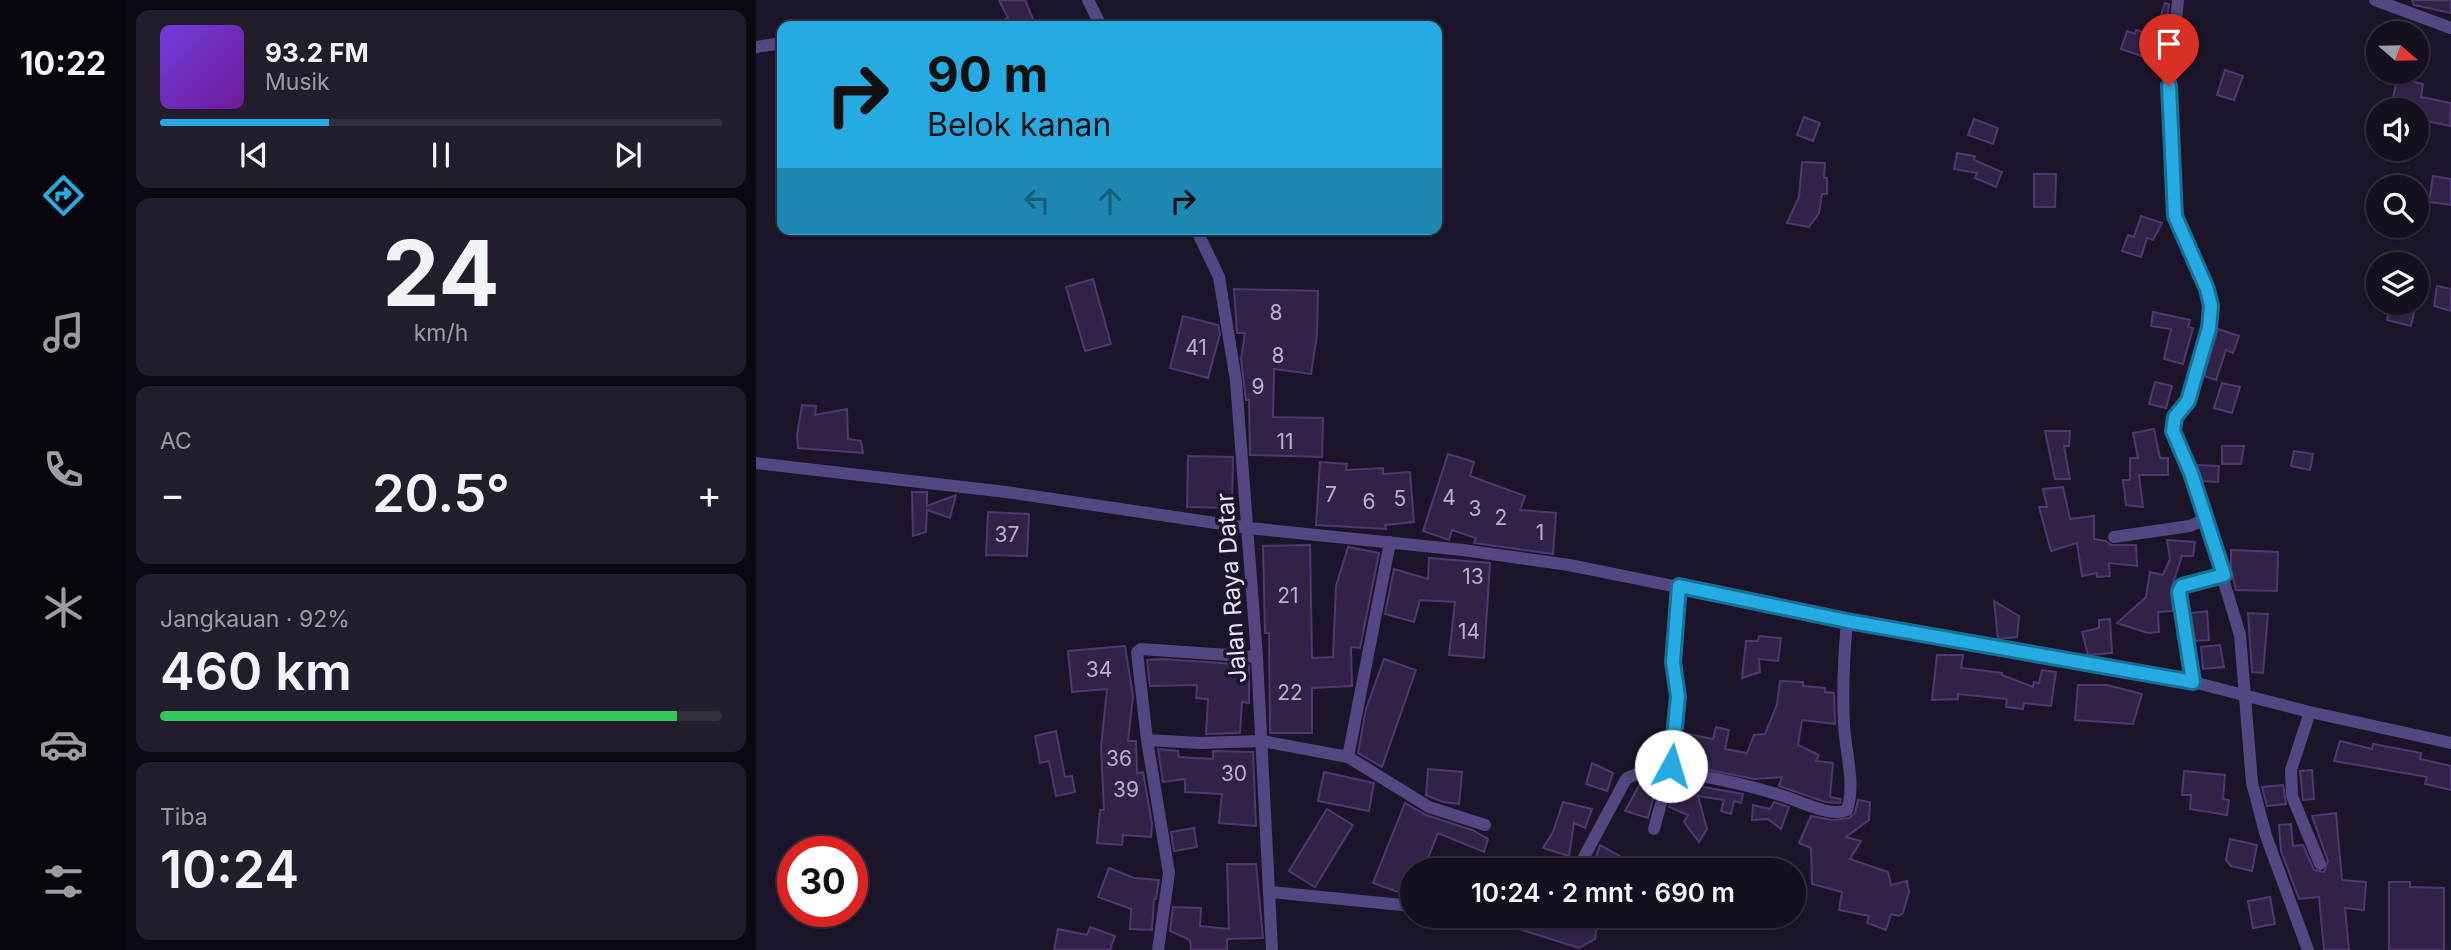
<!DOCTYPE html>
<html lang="id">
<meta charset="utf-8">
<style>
body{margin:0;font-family:Inter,sans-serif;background:#221d2c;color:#f1f3f6;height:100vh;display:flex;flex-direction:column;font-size:26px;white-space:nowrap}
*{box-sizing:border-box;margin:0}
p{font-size:23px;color:#9d9ca4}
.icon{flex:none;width:38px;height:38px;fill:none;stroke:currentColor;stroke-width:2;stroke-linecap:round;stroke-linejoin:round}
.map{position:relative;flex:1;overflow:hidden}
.panel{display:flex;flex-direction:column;gap:10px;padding:10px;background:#0c0811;width:630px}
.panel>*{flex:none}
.top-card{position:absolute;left:21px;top:21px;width:665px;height:214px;border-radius:14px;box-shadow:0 2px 5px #0004,0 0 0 2px #342f3d;background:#25aae2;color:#111;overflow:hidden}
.needle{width:46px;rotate:110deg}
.controls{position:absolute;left:1610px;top:21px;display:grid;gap:14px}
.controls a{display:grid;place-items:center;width:63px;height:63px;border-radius:50%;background:#150f1f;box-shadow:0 2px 5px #0004,0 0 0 2px #342f3d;font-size:35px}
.speed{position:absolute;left:21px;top:836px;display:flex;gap:14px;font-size:35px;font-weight:700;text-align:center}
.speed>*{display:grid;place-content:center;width:91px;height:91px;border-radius:50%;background:#150f1f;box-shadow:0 2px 5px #0004,0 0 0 2px #342f3d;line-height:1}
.speed .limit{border:10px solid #d22;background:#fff;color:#111}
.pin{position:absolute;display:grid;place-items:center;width:60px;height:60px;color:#fff;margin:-72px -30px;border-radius:50% 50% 50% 0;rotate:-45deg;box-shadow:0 0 7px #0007}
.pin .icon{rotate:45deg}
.me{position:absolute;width:77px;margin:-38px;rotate:6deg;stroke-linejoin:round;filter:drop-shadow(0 0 5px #0008)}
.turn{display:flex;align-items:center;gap:24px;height:147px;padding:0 35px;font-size:32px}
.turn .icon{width:91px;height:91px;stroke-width:2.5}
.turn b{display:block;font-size:49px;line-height:60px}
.lanes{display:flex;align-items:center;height:66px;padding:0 35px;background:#0003;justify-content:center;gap:35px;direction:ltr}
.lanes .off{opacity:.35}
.big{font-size:52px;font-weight:600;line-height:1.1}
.panel .tile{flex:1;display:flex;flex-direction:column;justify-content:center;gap:10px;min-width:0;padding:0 24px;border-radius:14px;background:#221d2c}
.panel .dial{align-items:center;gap:0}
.dial b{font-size:91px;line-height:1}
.song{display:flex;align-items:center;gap:21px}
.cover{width:84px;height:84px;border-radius:10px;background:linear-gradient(135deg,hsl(260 70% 55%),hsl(280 70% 35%))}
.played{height:7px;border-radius:4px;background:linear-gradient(90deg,#25aae2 30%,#342f3d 30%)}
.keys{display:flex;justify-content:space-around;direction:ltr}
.heat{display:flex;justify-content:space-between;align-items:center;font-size:38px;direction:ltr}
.charge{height:10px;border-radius:5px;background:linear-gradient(90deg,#34c759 92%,#342f3d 0)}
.trip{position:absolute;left:644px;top:858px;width:406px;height:70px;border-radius:35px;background:#150f1f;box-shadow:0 2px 5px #0004,0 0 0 2px #342f3d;font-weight:600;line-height:70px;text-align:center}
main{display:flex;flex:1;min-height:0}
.menu{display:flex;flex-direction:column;width:126px;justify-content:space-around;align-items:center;background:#08060c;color:#9d9ca4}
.menu .icon{width:49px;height:49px}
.menu .current{color:#25aae2}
.menu b{font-size:32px;color:#f1f3f6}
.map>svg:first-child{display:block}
.building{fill:#312347;stroke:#4e3870;stroke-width:2}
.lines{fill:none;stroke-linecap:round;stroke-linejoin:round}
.minor{stroke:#544681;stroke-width:12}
.route-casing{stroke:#186e93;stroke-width:18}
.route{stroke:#25aae2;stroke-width:12}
.labels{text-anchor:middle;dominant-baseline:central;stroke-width:7;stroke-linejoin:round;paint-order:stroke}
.number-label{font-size:21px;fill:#bbb1ce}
.street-label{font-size:24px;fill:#e9e0fb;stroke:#1c1429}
</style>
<main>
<nav class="menu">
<b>10:22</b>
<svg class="icon current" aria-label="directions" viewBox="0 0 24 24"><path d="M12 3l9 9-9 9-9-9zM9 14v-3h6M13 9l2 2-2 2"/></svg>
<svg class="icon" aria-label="music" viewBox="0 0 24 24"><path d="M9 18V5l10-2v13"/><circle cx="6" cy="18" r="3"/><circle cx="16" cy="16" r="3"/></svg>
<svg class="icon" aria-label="phone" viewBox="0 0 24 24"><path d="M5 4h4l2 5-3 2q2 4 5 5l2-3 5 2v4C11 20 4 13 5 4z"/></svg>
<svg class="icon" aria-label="climate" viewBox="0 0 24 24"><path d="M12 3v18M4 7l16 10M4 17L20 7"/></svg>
<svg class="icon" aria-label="car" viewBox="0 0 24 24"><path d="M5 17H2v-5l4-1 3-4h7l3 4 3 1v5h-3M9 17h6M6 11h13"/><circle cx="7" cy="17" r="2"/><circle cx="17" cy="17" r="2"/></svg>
<svg class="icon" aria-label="filters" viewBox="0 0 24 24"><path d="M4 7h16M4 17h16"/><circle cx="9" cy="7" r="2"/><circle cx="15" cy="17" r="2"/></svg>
</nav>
<section class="panel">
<div class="tile">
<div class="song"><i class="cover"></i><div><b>93.2 FM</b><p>Musik</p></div></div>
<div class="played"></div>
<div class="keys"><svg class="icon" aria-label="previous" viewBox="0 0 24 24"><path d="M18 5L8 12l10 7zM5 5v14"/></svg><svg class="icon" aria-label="pause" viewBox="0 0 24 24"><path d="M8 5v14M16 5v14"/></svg><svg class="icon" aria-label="next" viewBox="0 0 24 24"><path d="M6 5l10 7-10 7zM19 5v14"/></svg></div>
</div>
<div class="tile dial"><b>24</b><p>km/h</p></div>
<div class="tile"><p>AC</p>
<div class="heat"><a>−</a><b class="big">20.5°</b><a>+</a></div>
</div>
<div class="tile"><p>Jangkauan · 92%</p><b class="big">460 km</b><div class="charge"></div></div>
<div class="tile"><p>Tiba</p><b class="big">10:24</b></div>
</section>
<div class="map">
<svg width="1695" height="950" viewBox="0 0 1695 950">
<rect width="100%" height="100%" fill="#1c1429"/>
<path class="building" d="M 243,0 L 269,0 L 280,26 L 234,26 L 252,18 Z
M 1656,0 L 1695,0 L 1695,13 L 1658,5 Z
M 1409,3 L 1413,4 L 1408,40 L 1399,38 L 1399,33 Z
M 1380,30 L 1392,34 L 1385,56 L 1365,49 L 1371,31 L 1379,34 Z
M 1469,70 L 1487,76 L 1478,100 L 1461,95 Z
M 1641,78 L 1667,84 L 1665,97 L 1695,103 L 1694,126 L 1661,119 L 1661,110 L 1656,110 L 1657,108 L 1636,103 Z
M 1048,117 L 1064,123 L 1057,141 L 1041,135 Z
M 1218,119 L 1242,128 L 1237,144 L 1212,135 Z
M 1201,153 L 1219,156 L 1218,160 L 1246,172 L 1240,187 L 1219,178 L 1221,173 L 1198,169 Z
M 1046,162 L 1069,163 L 1068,178 L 1071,178 L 1071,194 L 1066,194 L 1063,213 L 1053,227 L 1031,223 L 1043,197 Z
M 1278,174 L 1300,174 L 1299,207 L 1278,207 Z
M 1677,176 L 1695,179 L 1695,205 L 1673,202 Z
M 1385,216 L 1406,223 L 1397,240 L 1391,238 L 1385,257 L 1366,251 L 1372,235 L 1378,237 Z
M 337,279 L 355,344 L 329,351 L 310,287 Z
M 1681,286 L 1695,289 L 1695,311 L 1678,306 Z
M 478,289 L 562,291 L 561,335 L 555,374 L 518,369 L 517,417 L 567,418 L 566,457 L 494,455 L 493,400 L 490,400 L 485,359 L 489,333 L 481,333 Z
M 1644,303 L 1660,303 L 1655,326 L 1631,320 L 1633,310 L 1642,312 Z
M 1397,312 L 1434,320 L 1432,327 L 1437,328 L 1427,364 L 1408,359 L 1415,329 L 1395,326 Z
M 427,316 L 462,325 L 464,334 L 452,378 L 414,368 Z
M 1462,329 L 1483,336 L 1477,353 L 1470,350 L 1460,380 L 1448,376 Z
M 1399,382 L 1416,386 L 1410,408 L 1393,404 Z
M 1466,383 L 1484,387 L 1476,413 L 1458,408 Z
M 46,405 L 60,406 L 59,415 L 91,409 L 92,439 L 105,441 L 107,453 L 42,448 L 41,435 Z
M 1398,429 L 1404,458 L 1412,458 L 1412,475 L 1383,475 L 1387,507 L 1370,505 L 1367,480 L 1374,480 L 1374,458 L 1382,458 L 1377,433 Z
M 1289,431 L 1314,431 L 1313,446 L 1308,446 L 1314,479 L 1299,479 Z
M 1466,446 L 1488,446 L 1485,464 L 1466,464 Z
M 1538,451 L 1557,454 L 1554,470 L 1535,466 Z
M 692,454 L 718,462 L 714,476 L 769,496 L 764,510 L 800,513 L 797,554 L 718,543 L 720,538 L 696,530 L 693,540 L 667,531 Z
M 432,456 L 477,457 L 476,508 L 431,507 Z
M 564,462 L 591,464 L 590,470 L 627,468 L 627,474 L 654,472 L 658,522 L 629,525 L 630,529 L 560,525 Z
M 1441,465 L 1463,466 L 1462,482 L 1446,481 Z
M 1307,487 L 1314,519 L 1338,516 L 1338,539 L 1350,541 L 1355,545 L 1380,545 L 1381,566 L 1353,563 L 1354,576 L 1341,577 L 1341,573 L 1326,576 L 1321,543 L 1295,551 L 1283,507 L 1291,507 L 1287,489 Z
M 156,492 L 171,492 L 171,506 L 200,495 L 194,518 L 171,510 L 170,532 L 157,536 Z
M 232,512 L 273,514 L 271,556 L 230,555 Z
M 1411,540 L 1439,542 L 1437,556 L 1426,556 L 1415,589 L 1417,611 L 1402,612 L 1403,632 L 1392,633 L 1361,623 L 1390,597 L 1394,572 L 1407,575 L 1414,559 Z
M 554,545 L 556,658 L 577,657 L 580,586 L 592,547 L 623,553 L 604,648 L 595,647 L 596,686 L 556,688 L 556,733 L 514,733 L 513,633 L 509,633 L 507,546 Z
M 1475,550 L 1522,552 L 1521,591 L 1480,590 L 1475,570 Z
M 673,558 L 734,563 L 728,658 L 693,655 L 699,602 L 664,600 L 658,622 L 629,614 L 638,569 L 672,579 Z
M 1238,601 L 1263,616 L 1261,637 L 1242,639 Z
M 1451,611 L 1453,640 L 1439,641 L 1435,613 Z
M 1492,613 L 1512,614 L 1507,673 L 1496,672 Z
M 1354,619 L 1356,653 L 1332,655 L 1326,632 L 1343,628 L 1343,620 Z
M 1003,636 L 1025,638 L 1022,661 L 1003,659 L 1004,672 L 986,678 L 990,641 L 1002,641 Z
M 1464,645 L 1468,667 L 1447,669 L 1445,647 Z
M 369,646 L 377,696 L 372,741 L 380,741 L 381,773 L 387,772 L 396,824 L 395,837 L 367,835 L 366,845 L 341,843 L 344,810 L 348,810 L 345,747 L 351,689 L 316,692 L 312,651 Z
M 1181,655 L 1207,655 L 1205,668 L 1246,673 L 1246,675 L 1277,687 L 1278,682 L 1283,683 L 1286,670 L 1300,672 L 1295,706 L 1268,703 L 1267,709 L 1250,707 L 1251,699 L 1202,694 L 1202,699 L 1176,700 Z
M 406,659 L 493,665 L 493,703 L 486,702 L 484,733 L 450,734 L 452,699 L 440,698 L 441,685 L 394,686 L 391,660 Z
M 628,659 L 660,670 L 626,767 L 602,753 L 610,709 Z
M 1024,681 L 1047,682 L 1047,686 L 1069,688 L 1069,692 L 1078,693 L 1079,724 L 1046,720 L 1042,745 L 1063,755 L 1060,761 L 1077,763 L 1074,797 L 1085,799 L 1084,803 L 1069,802 L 1023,786 L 1026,777 L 998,779 L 924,764 L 927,733 L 957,739 L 960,727 L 973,730 L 969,749 L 991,753 L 998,735 L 1009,734 L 1021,704 Z
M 1322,685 L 1351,685 L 1386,694 L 1377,724 L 1319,720 Z
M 300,731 L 309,777 L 316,776 L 319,792 L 300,796 L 293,761 L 284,763 L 279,736 Z
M 1584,741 L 1616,749 L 1617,744 L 1665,753 L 1664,759 L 1695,766 L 1695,790 L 1669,784 L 1671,777 L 1578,761 Z
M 891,748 L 907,756 L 906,764 L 882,765 Z
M 402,749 L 422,751 L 423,757 L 457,759 L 457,751 L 497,752 L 500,826 L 463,823 L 466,794 L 429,792 L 429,779 L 407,782 Z
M 836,763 L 857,773 L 851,791 L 830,784 Z
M 672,769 L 706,772 L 703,804 L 687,802 L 670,795 Z
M 1556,770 L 1558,799 L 1547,800 L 1544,771 Z
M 1428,771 L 1469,775 L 1467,799 L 1473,800 L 1471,815 L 1434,809 L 1435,795 L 1426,795 Z
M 568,772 L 618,783 L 613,811 L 562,801 Z
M 885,782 L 900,787 L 892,818 L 869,811 Z
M 920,782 L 987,794 L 985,803 L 978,801 L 975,814 L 965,811 L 968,800 L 942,796 L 951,829 L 943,842 L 928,822 L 932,815 L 913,807 Z
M 1527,785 L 1530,804 L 1511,806 L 1506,787 Z
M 1102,800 L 1114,802 L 1113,820 L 1090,837 L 1105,841 L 1094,859 L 1132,872 L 1135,885 L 1151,881 L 1153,892 L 1147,913 L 1143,916 L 1135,914 L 1130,930 L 1111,923 L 1113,916 L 1083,910 L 1086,892 L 1056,884 L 1055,848 L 1043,843 L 1055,816 L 1076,820 L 1093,818 L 1099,813 Z
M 807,802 L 836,809 L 829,828 L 818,823 L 813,856 L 787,848 L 797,832 Z
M 1018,802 L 1033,807 L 1025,829 L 1012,819 L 996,820 L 997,805 L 1014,809 Z
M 649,803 L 670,815 L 716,830 L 732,839 L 728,852 L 682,833 L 667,870 L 656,870 L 656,897 L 617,883 Z
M 571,809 L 597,825 L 559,887 L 533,871 Z
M 1580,813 L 1586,880 L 1610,882 L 1608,910 L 1589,908 L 1593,950 L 1568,950 L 1563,897 L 1543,899 L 1525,851 L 1523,825 L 1535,824 L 1537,846 L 1547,845 L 1558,870 L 1568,872 L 1572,861 L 1556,816 Z
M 438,828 L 441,847 L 418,851 L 415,832 Z
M 1474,839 L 1501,845 L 1496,871 L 1475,866 L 1470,860 Z
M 844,845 L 869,859 L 865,870 L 840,870 L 839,860 Z
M 471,864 L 500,864 L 507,938 L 471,939 L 471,950 L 435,950 L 434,940 L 414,931 L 417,907 L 445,908 L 444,926 L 473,929 Z
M 353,868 L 378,878 L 403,880 L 400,899 L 398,899 L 396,930 L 374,929 L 375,909 L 342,897 Z
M 1633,882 L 1654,882 L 1654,887 L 1688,888 L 1688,950 L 1633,950 Z
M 1514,897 L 1519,924 L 1497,928 L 1492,901 Z
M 668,915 L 824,915 L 824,919 L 841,923 L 839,939 L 823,948 L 728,918 L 726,927 L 703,922 L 700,927 L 667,920 Z
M 334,927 L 359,936 L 354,950 L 298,950 L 302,929 L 331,935 Z"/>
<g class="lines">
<path class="minor" d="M 332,0 L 345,26
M 1422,0 L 1412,104 L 1419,216 L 1451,289 L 1455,306 L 1453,328 L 1432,401 L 1419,417 L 1417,431 L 1435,473 L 1484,635 L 1496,783 L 1510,836 L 1552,950
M 1619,0 L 1695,28
M 0,47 L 26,43
M 440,229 L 463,277 L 480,381 L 501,657 L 516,950
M 0,463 L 250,492 L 493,528 L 707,550 L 813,565 L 1091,621 L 1437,682 L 1554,712 L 1695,743
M 1358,537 L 1434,526 L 1449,519
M 1437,682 L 1423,592 L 1426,586 L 1468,575
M 1554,712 L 1535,770 L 1536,796 L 1564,864
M 391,740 L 443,743 L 506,741 L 592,757 L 673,807 L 729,825
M 592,757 L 634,542
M 898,829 L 915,766 L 922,697 L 917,662 L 923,586
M 821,870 L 870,779 C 898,760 991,785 1024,795 C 1042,800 1074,818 1091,810 C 1100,783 1089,751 1088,724 C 1086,690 1088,655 1091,621
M 515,892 L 656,906
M 402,950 L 413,873 L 391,740 L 381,652 L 385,649 L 501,657"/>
</g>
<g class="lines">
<g class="route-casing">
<path id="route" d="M 915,766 L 922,697 L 917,662 L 923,586 L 1091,621 L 1437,682 L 1423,592 L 1426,586 L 1468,575 L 1435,473 L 1417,431 L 1419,417 L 1432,401 L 1453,328 L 1455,306 L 1451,289 L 1419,216 L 1413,86"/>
</g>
<use href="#route" class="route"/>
</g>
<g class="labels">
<g class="number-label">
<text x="520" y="312">8</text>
<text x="440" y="347">41</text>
<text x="522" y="355">8</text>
<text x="502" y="386">9</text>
<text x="529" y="441">11</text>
<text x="575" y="494">7</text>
<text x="693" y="497">4</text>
<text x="644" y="498">5</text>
<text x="613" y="501">6</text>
<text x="719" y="508">3</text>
<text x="745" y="517">2</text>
<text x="784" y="532">1</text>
<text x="251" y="534">37</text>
<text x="717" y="576">13</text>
<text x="532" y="595">21</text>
<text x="713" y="631">14</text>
<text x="343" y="669">34</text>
<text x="534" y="692">22</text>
<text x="363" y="758">36</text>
<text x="478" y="773">30</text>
<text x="370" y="789">39</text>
</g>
<g class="street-label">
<text transform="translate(475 588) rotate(-94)">Jalan Raya Datar</text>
</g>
</g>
</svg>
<div class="controls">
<a><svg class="needle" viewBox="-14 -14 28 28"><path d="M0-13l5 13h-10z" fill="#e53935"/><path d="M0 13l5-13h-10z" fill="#9d9ca4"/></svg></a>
<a><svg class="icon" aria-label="sound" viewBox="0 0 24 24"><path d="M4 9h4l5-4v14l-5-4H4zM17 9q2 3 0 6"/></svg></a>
<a><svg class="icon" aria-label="search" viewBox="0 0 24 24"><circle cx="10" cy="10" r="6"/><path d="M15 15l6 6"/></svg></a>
<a><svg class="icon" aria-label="layers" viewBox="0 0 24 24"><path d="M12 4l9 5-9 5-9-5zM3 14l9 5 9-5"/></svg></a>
</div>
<div class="speed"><div class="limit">30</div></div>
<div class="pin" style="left:1413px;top:86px;background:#d93025"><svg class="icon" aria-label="arrive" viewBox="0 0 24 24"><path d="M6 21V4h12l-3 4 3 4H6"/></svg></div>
<svg class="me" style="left:915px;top:766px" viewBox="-20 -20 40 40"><circle r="19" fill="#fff"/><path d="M0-13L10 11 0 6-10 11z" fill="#25aae2"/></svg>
<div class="trip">10:24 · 2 mnt · 690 m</div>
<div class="top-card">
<div class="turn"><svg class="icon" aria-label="right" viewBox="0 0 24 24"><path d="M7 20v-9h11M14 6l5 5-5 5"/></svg><div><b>90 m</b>Belok kanan</div></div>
<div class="lanes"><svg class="icon off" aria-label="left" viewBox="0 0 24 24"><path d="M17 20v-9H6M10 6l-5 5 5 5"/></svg><svg class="icon off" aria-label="ahead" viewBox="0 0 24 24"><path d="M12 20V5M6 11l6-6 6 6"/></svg><svg class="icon" aria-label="right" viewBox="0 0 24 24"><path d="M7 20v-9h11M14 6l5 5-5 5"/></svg></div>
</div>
</div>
</main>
